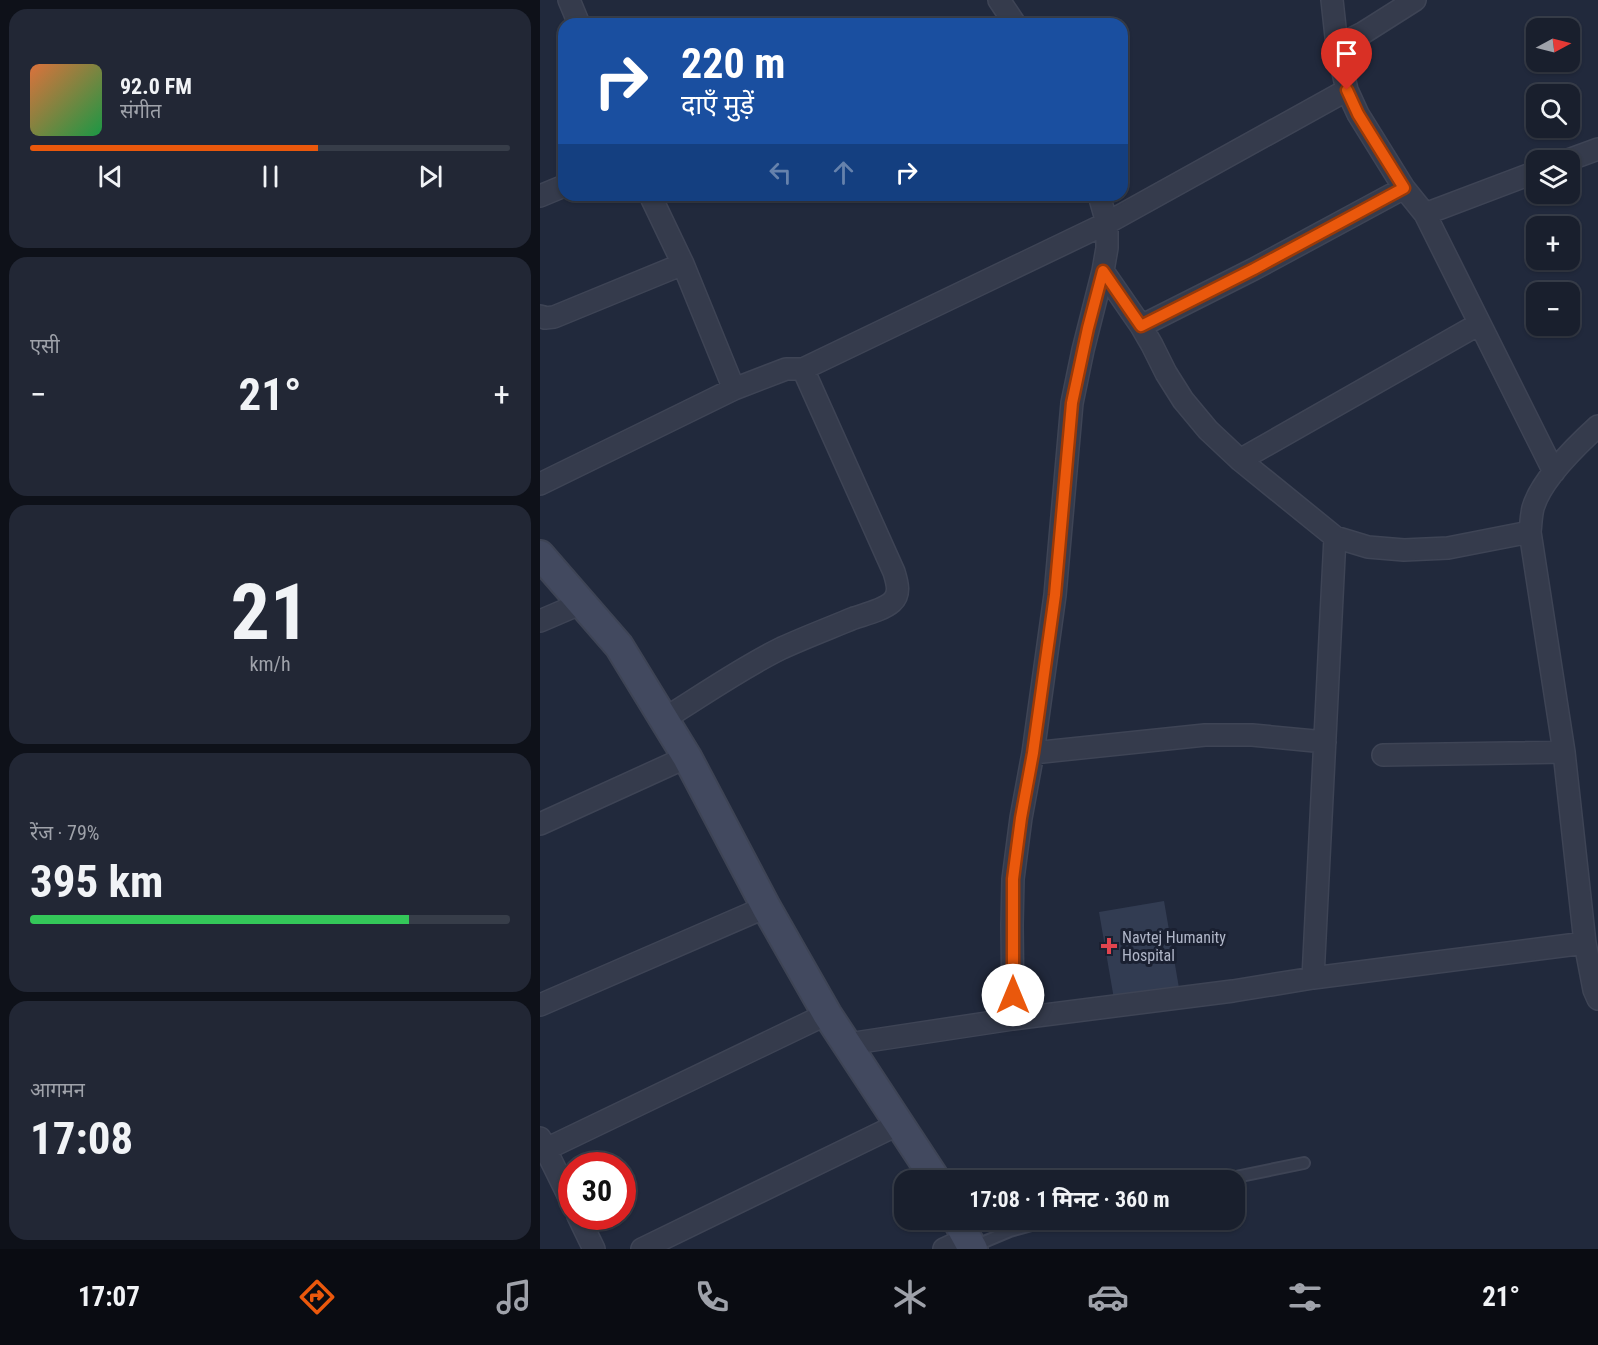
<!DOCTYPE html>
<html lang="hi">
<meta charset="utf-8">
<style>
body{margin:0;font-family:"Roboto Condensed","Noto Sans Devanagari",sans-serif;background:#222735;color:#f1f3f6;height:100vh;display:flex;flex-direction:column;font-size:22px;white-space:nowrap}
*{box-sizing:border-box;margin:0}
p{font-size:20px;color:#9fa2aa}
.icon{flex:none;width:33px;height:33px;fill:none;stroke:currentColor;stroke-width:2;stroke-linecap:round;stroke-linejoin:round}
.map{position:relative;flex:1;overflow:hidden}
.panel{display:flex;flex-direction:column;gap:9px;padding:9px;background:#0e1119;width:540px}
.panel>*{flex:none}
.top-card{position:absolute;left:18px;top:18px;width:570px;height:183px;border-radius:18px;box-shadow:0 2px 4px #0004,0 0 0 2px #373d49;background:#1a4fa0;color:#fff;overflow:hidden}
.needle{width:39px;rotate:83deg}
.fabs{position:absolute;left:986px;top:18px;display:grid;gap:12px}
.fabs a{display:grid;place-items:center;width:54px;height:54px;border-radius:12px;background:#191f2d;box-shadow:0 2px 4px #0004,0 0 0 2px #373d49;font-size:30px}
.speed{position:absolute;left:18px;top:1152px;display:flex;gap:12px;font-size:30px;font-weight:700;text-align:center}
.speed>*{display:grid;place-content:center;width:78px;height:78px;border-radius:50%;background:#191f2d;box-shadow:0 2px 4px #0004,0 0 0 2px #373d49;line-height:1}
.speed .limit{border:9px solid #d22;background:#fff;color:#111}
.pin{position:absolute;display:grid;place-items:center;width:51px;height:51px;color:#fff;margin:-62px -26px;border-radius:50% 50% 50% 0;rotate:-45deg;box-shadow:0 0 6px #0007}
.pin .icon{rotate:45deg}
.me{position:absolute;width:66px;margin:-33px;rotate:0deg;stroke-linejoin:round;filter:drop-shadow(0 0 4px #0008)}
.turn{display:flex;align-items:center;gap:21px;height:126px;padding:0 24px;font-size:27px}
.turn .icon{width:78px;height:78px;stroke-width:2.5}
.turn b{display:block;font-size:42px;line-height:51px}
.lanes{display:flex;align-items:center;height:57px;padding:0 24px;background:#0003;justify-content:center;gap:30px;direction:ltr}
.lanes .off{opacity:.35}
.big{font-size:45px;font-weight:700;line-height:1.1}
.panel .widget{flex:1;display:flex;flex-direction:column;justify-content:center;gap:9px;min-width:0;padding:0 21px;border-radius:18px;background:#222735}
.panel .dial{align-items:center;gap:0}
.dial b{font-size:78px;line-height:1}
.song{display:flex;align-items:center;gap:18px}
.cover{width:72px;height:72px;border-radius:9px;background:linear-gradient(135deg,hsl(20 70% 55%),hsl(140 70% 35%))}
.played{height:6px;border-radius:3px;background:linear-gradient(90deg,#ea580c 60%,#373d49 60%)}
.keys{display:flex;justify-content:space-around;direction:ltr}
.heat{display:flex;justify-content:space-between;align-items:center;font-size:33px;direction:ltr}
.charge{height:9px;border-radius:4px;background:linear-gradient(90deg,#34c759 79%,#373d49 0)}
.trip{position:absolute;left:354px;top:1170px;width:351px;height:60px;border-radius:18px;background:#191f2d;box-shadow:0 2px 4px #0004,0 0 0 2px #373d49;font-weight:700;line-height:60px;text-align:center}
.tabs{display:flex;height:96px;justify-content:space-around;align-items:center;background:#0a0c12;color:#9fa2aa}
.tabs .icon{width:42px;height:42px}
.tabs .on{color:#ea580c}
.tabs b{font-size:27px;color:#f1f3f6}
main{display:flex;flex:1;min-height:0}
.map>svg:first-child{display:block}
.building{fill:#323c52}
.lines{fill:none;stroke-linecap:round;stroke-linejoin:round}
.lane-casing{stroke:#3e4455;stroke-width:14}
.street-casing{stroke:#3e4455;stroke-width:24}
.secondary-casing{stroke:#3e4455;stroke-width:32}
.lane{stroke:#353b4c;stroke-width:10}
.street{stroke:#353b4c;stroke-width:21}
.secondary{stroke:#42495f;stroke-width:28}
.route-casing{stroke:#983908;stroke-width:15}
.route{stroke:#ea580c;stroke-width:10}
.health-dot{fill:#e0444e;stroke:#1a2031;stroke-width:2}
.labels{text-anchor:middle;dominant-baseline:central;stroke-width:6;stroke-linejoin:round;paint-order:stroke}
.poi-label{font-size:16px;fill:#b0b6c8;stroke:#1a2031;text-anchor:start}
</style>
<main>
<section class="panel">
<div class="widget">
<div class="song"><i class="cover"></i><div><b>92.0 FM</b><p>संगीत</p></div></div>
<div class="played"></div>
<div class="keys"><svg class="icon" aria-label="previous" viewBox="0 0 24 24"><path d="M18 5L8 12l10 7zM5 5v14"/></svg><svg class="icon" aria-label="pause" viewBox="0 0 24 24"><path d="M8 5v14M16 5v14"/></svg><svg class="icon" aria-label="next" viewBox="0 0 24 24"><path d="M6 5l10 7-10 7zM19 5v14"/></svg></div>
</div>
<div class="widget"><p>एसी</p>
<div class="heat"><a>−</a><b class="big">21°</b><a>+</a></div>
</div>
<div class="widget dial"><b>21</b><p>km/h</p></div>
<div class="widget"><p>रेंज · 79%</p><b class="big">395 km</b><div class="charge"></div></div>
<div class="widget"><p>आगमन</p><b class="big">17:08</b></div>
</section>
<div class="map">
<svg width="1058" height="1249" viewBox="0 0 1058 1249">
<rect width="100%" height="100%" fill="#21293c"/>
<path class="building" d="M 624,901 L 639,988 L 574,999 L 559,912 Z"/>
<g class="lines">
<g class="lane-casing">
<path id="lane" d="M 681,1180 L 764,1163
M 432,1247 L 470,1231 L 510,1220"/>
</g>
<g class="street-casing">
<path id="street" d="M 29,0 L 39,24
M 459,0 L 475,24
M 792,0 L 797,46 L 807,90 L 818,114 L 864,188 L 885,214 L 1014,472
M 797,46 L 823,33 L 875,0
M 1028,160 L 1058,149
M 110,195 L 143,264 L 194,389
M 0,196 L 24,186
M 885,214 L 996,172
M 563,271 L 601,326 L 612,345 L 626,373 L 643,400 L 668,430 L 700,460 L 795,537 L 828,547 L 864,550 L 908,548 L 990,532
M 0,316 L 5,318 L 14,317 L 143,264
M 601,326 L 714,269 L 864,188
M 1058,426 C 1036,446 1001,480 993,508 C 991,516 991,524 990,532 L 1024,752 L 1045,943 L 1054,990 L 1058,999
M 700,460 L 939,324
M 0,484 L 194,389 L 246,369 L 263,369 L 567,223 L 807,90
M 0,621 L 42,603
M 124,719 C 163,695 201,668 242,648 C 266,637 290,628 314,618 C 326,614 343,610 352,602 C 361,594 357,582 354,572 L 263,369
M 493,753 L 665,735 L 712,735 L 785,742
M 843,755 L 1024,752
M 0,824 L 147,757
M 773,978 L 795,537
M 0,1005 L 226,907
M 473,1019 L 472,925 L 473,879 L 481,818 L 493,753 L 515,595 L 532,403 L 543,350 L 563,271 L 567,248 L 567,223 L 559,195
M 308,1044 L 473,1019 L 693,991 L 773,978 L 1045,943
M 0,1138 L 32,1203
M 0,1152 L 287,1014
M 38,1216 L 54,1249
M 102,1249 L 359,1124
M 404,1249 L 428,1238"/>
</g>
<g class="secondary-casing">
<path id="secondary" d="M 0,555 L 79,646 L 147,757 L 226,907 L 287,1014 L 396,1180
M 417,1220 L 433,1249"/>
</g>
<use href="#lane" class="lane"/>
<use href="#street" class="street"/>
<use href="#secondary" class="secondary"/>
</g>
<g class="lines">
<g class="route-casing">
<path id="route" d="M 473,995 L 473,879 L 481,818 L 493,753 L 515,595 L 532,403 L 548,328 L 563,271 L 601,326 L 714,269 L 864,188 L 818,114 L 807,90"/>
</g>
<use href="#route" class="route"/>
</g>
<path class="health-dot" d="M566 937h6v6h6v6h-6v6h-6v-6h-6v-6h6z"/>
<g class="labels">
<g class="poi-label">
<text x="582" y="937">Navtej Humanity<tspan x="582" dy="18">Hospital</tspan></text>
</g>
</g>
</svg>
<div class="fabs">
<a><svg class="needle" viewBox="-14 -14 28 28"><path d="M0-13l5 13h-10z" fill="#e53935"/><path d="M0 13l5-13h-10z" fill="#9fa2aa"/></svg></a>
<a><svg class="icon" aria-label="search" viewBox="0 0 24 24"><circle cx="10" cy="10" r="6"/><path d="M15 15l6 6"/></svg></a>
<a><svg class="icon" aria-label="layers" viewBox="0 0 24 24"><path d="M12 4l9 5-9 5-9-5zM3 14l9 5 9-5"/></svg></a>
<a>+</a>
<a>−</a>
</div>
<div class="speed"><div class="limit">30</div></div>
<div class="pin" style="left:807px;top:90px;background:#d93025"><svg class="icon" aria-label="arrive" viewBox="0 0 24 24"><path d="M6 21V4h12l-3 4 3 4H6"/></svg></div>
<svg class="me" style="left:473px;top:995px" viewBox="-20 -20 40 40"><circle r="19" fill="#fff"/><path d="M0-13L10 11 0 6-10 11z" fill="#ea580c"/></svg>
<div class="trip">17:08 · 1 मिनट · 360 m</div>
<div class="top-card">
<div class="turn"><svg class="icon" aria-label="right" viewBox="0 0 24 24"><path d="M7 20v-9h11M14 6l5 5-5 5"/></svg><div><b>220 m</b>दाएँ मुड़ें</div></div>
<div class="lanes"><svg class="icon off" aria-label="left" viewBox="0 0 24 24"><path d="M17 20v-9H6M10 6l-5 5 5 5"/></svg><svg class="icon off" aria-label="ahead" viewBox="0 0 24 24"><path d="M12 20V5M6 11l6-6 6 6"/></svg><svg class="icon" aria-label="right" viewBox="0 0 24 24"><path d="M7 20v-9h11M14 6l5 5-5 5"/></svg></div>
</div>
</div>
</main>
<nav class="tabs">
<b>17:07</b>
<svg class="icon on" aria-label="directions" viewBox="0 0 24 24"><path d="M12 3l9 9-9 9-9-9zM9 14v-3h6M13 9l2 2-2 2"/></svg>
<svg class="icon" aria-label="music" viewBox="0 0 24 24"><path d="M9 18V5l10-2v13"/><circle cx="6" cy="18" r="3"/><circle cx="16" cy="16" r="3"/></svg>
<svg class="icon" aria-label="phone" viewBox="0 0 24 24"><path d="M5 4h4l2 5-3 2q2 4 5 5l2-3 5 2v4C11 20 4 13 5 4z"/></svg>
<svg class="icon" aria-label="climate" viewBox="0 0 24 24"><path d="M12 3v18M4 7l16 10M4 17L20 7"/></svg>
<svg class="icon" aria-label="car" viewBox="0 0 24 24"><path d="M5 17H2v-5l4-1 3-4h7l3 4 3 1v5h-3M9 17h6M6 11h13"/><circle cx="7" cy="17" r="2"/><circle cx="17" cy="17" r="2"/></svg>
<svg class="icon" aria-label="filters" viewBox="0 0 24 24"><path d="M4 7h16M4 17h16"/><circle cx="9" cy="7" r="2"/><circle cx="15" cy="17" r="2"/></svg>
<b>21°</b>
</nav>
